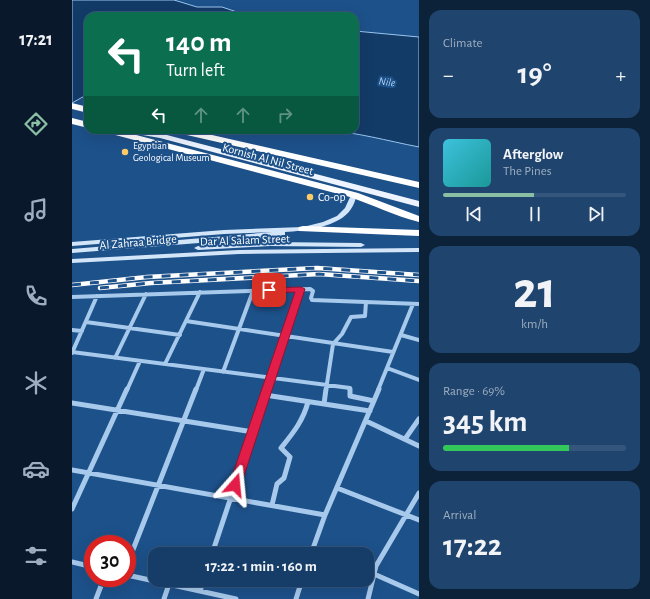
<!DOCTYPE html>
<meta charset="utf-8">
<style>
body{margin:0;font-family:"Alegreya Sans",sans-serif;background:#1f446e;color:#f1f3f6;height:100vh;display:flex;flex-direction:column;font-size:15px;white-space:nowrap}
*{box-sizing:border-box;margin:0}
p{font-size:13px;color:#9eaec0}
.icon{flex:none;width:22px;height:22px;fill:none;stroke:currentColor;stroke-width:2;stroke-linecap:round;stroke-linejoin:round}
.map{position:relative;flex:1;overflow:hidden}
.sheet{display:flex;flex-direction:column;gap:10px;padding:10px;background:#0c2239;width:231px}
.sheet>*{flex:none}
.guide{position:absolute;left:12px;top:12px;width:275px;height:122px;border-radius:12px;box-shadow:0 4px 16px #0002,0 0 0 1px #35567c;background:#0b6e4f;color:#fff;overflow:hidden}
.speed{position:absolute;left:12px;top:535px;display:flex;gap:8px;font-size:20px;font-weight:700;text-align:center}
.speed>*{display:grid;place-content:center;width:52px;height:52px;border-radius:50%;background:#163d68;box-shadow:0 4px 16px #0002,0 0 0 1px #35567c;line-height:1}
.speed .limit{border:6px solid #d22;background:#fff;color:#111}
.pin{position:absolute;display:grid;place-items:center;width:34px;height:34px;color:#fff;margin:-17px;border-radius:8px;box-shadow:0 2px 6px #0006}
.me{position:absolute;width:44px;margin:-22px;rotate:18deg;stroke-linejoin:round;filter:drop-shadow(0 0 3px #0008)}
.turn{display:flex;align-items:center;gap:14px;height:84px;padding:0 16px;font-size:18px}
.turn .icon{width:52px;height:52px;stroke-width:2.5}
.turn b{display:block;font-size:28px;line-height:34px}
.lanes{display:flex;align-items:center;height:38px;padding:0 16px;background:#0003;justify-content:center;gap:20px;direction:ltr}
.lanes .off{opacity:.35}
.big{font-size:30px;font-weight:600;line-height:1.1}
.sheet .tile{flex:1;display:flex;flex-direction:column;justify-content:center;gap:6px;min-width:0;padding:0 14px;border-radius:12px;background:#1f446e}
.sheet .dial{align-items:center;gap:0}
.dial b{font-size:52px;line-height:1}
.song{display:flex;align-items:center;gap:12px}
.cover{width:48px;height:48px;border-radius:6px;background:linear-gradient(135deg,hsl(190 70% 55%),hsl(180 70% 35%))}
.played{height:4px;border-radius:2px;background:linear-gradient(90deg,#8abfa5 50%,#35567c 50%)}
.keys{display:flex;justify-content:space-around;direction:ltr}
.heat{display:flex;justify-content:space-between;align-items:center;font-size:22px;direction:ltr}
.charge{height:6px;border-radius:3px;background:linear-gradient(90deg,#34c759 69%,#35567c 0)}
.trip{position:absolute;left:76px;top:547px;width:226px;height:40px;border-radius:12px;background:#163d68;box-shadow:0 4px 16px #0002,0 0 0 1px #35567c;font-weight:600;line-height:40px;text-align:center}
main{display:flex;flex:1;min-height:0}
.tab-bar{display:flex;flex-direction:column;width:72px;justify-content:space-around;align-items:center;background:#09182a;color:#9eaec0}
.tab-bar .icon{width:28px;height:28px}
.tab-bar .active{color:#8abfa5}
.tab-bar b{font-size:18px;color:#f1f3f6}
.map>svg:first-child{display:block}
.water{fill:#133b68;stroke:#9ac5ee}
.lines{fill:none;stroke-linecap:round;stroke-linejoin:round}
.street-far2{stroke:#a7c9ec;stroke-width:2.5}
.street-far1{stroke:#a7c9ec;stroke-width:4}
.street{stroke:#a7c9ec;stroke-width:5}
.secondary{fill:#d3e5f9;fill-rule:evenodd}
.primary{fill:#edf4ff;fill-rule:evenodd}
.highway{fill:#fff;fill-rule:evenodd}
.rail-casing{stroke:#fff;stroke-width:4.5}
.rail{stroke:#1d518a;stroke-width:3;stroke-dasharray:9;stroke-linecap:butt}
.route{fill:#e11d48;stroke:#92132f}
.poi-dot{fill:#fccb65;stroke:#1d518a;stroke-width:1.5}
.labels{text-anchor:middle;dominant-baseline:central;stroke-width:4;stroke-linejoin:round;paint-order:stroke}
.far-poi-label{font-size:10px;fill:#fff;stroke:#1d518a;text-anchor:start}
.far-water-label{font-size:11px;font-style:italic;fill:#b3d3f3;stroke:#1d518a}
.street-label{font-size:12px;fill:#fff;stroke:#1d518a}
.poi-label{font-size:12px;fill:#fff;stroke:#1d518a;text-anchor:start}
</style>
<main>
<nav class="tab-bar">
<b>17:21</b>
<svg class="icon active" aria-label="directions" viewBox="0 0 24 24"><path d="M12 3l9 9-9 9-9-9zM9 14v-3h6M13 9l2 2-2 2"/></svg>
<svg class="icon" aria-label="music" viewBox="0 0 24 24"><path d="M9 18V5l10-2v13"/><circle cx="6" cy="18" r="3"/><circle cx="16" cy="16" r="3"/></svg>
<svg class="icon" aria-label="phone" viewBox="0 0 24 24"><path d="M5 4h4l2 5-3 2q2 4 5 5l2-3 5 2v4C11 20 4 13 5 4z"/></svg>
<svg class="icon" aria-label="climate" viewBox="0 0 24 24"><path d="M12 3v18M4 7l16 10M4 17L20 7"/></svg>
<svg class="icon" aria-label="car" viewBox="0 0 24 24"><path d="M5 17H2v-5l4-1 3-4h7l3 4 3 1v5h-3M9 17h6M6 11h13"/><circle cx="7" cy="17" r="2"/><circle cx="17" cy="17" r="2"/></svg>
<svg class="icon" aria-label="filters" viewBox="0 0 24 24"><path d="M4 7h16M4 17h16"/><circle cx="9" cy="7" r="2"/><circle cx="15" cy="17" r="2"/></svg>
</nav>
<div class="map">
<svg width="347" height="599" viewBox="0 0 347 599">
<rect width="100%" height="100%" fill="#1d518a"/>
<path class="water" d="M 0,0 L 102,0 L 125,7 L 150,7 L 177,16 L 16,16 L 16,94 L 0,103 Z
M 283,31 L 347,37 L 347,147 C 316,141 284,132 252,130 C 239,130 226,131 212,130 L 283,130 Z"/>
<g class="lines">
<path class="street-far2" d="M 210,15 L 214,16"/>
<path class="street-far1" d="M 0,297 L 238,289 L 241,291 L 239,298 L 240,300 L 347,304
M 114,321 L 321,352
M 14,322 L 108,335
M 0,330 L 10,331
M 329,335 L 347,340
M 0,352 L 278,388 L 278,390
M 0,353 L 25,296
M 43,358 L 74,294
M 93,364 L 128,292
M 315,368 L 347,380
M 151,372 L 181,291
M 55,390 L 68,361
M 124,390 L 132,369
M 195,390 L 229,289
M 254,390 L 261,344 L 270,334 L 279,317 L 293,316 L 294,302
M 306,390 L 341,304"/>
<path class="street" d="M 278,389 L 278,396 L 302,401
M 193,395 L 298,411
M 0,403 L 181,432
M 252,404 L 254,389
M 294,421 L 347,446
M 333,439 L 347,419
M 0,470 L 253,515
M 265,488 L 347,520
M 200,505 L 205,484 L 212,478 L 218,457 L 209,448 C 221,433 231,421 236,402
M 0,509 L 55,389
M 140,554 L 195,389
M 239,554 L 253,515 L 307,389
M 0,562 L 21,567
M 55,565 L 124,389
M 302,574 L 347,594
M 55,575 L 164,599
M 128,591 L 132,580
M 24,599 L 32,578
M 92,599 L 97,584
M 224,599 L 230,580
M 296,599 L 304,566 L 347,493"/>
<path class="secondary" d="M 282,193 L 285,195 C 283,200 282,205 279,209 C 268,227 232,231 213,232 L 213,235 L 191,238 L 0,253 L 0,249 L 201,232 L 152,234 L 0,246 L 0,242 L 152,230 L 231,227 L 251,222 L 265,216 L 273,208 L 279,195 Z
M 198,242 L 289,243 L 293,245 L 289,247 L 198,246 L 126,250 L 122,248 L 126,246 Z
M 347,248 L 347,252 L 167,254 L 0,263 L 0,259 L 167,250 Z"/>
<path class="primary" d="M 49,130 L 66,130 L 91,134 L 347,201 L 347,207 L 88,138 L 53,132 Z"/>
<path class="highway" d="M 0,103 L 16,107 L 16,113 L 0,109 Z
M 0,118 L 16,122 L 16,128 L 0,124 Z
M 31,130 L 45,130 L 286,193 L 347,216 L 347,222 C 323,216 301,205 278,197 L 32,132 Z
M 102,130 L 118,130 L 347,182 L 347,188 L 106,133 Z
M 231,226 L 347,230 L 347,236 L 227,231 L 226,229 L 227,227 Z"/>
<g class="rail-casing">
<path id="rail" d="M 0,285 L 75,277 L 245,268 L 347,275
M 28,288 L 79,283 L 247,274 L 347,281"/>
</g>
<use href="#rail" class="rail"/>
</g>
<path class="route" d="M 229,287 L 233,289 L 169,485 L 167,488 L 163,489 L 159,488 L 157,485 L 223,292 L 197,293 L 192,290 L 197,288 Z"/>
<g class="poi-dot">
<circle cx="53" cy="152" r="4"/>
<circle cx="238" cy="197" r="4"/>
</g>
<g class="labels">
<g class="far-poi-label">
<text x="61" y="146">Egyptian<tspan x="61" dy="12">Geological Museum</tspan></text>
</g>
<g class="far-water-label">
<text transform="translate(315 82) rotate(8)">Nile</text>
</g>
<g class="street-label">
<text transform="translate(196 159) rotate(15)">Kornish Al Nil Street</text>
<text transform="translate(173 240) rotate(-2)">Dar Al Salam Street</text>
<text transform="translate(66 242) rotate(-5)">Al Zahraa Bridge</text>
</g>
<g class="poi-label">
<text x="246" y="197">Co-op</text>
</g>
</g>
</svg>
<div class="speed"><div class="limit">30</div></div>
<div class="pin" style="left:197px;top:290px;background:#d93025"><svg class="icon" aria-label="arrive" viewBox="0 0 24 24"><path d="M6 21V4h12l-3 4 3 4H6"/></svg></div>
<svg class="me" style="left:163px;top:485px" viewBox="-20 -20 40 40"><path d="M0-17L14 15 0 8-14 15z" fill="#e11d48" stroke="#fff" stroke-width="4"/></svg>
<div class="trip">17:22 · 1 min · 160 m</div>
<div class="guide">
<div class="turn"><svg class="icon" aria-label="left" viewBox="0 0 24 24"><path d="M17 20v-9H6M10 6l-5 5 5 5"/></svg><div><b>140 m</b>Turn left</div></div>
<div class="lanes"><svg class="icon" aria-label="left" viewBox="0 0 24 24"><path d="M17 20v-9H6M10 6l-5 5 5 5"/></svg><svg class="icon off" aria-label="ahead" viewBox="0 0 24 24"><path d="M12 20V5M6 11l6-6 6 6"/></svg><svg class="icon off" aria-label="ahead" viewBox="0 0 24 24"><path d="M12 20V5M6 11l6-6 6 6"/></svg><svg class="icon off" aria-label="right" viewBox="0 0 24 24"><path d="M7 20v-9h11M14 6l5 5-5 5"/></svg></div>
</div>
</div>
<section class="sheet">
<div class="tile"><p>Climate</p>
<div class="heat"><a>−</a><b class="big">19°</b><a>+</a></div>
</div>
<div class="tile">
<div class="song"><i class="cover"></i><div><b>Afterglow</b><p>The Pines</p></div></div>
<div class="played"></div>
<div class="keys"><svg class="icon" aria-label="previous" viewBox="0 0 24 24"><path d="M18 5L8 12l10 7zM5 5v14"/></svg><svg class="icon" aria-label="pause" viewBox="0 0 24 24"><path d="M8 5v14M16 5v14"/></svg><svg class="icon" aria-label="next" viewBox="0 0 24 24"><path d="M6 5l10 7-10 7zM19 5v14"/></svg></div>
</div>
<div class="tile dial"><b>21</b><p>km/h</p></div>
<div class="tile"><p>Range · 69%</p><b class="big">345 km</b><div class="charge"></div></div>
<div class="tile"><p>Arrival</p><b class="big">17:22</b></div>
</section>
</main>
